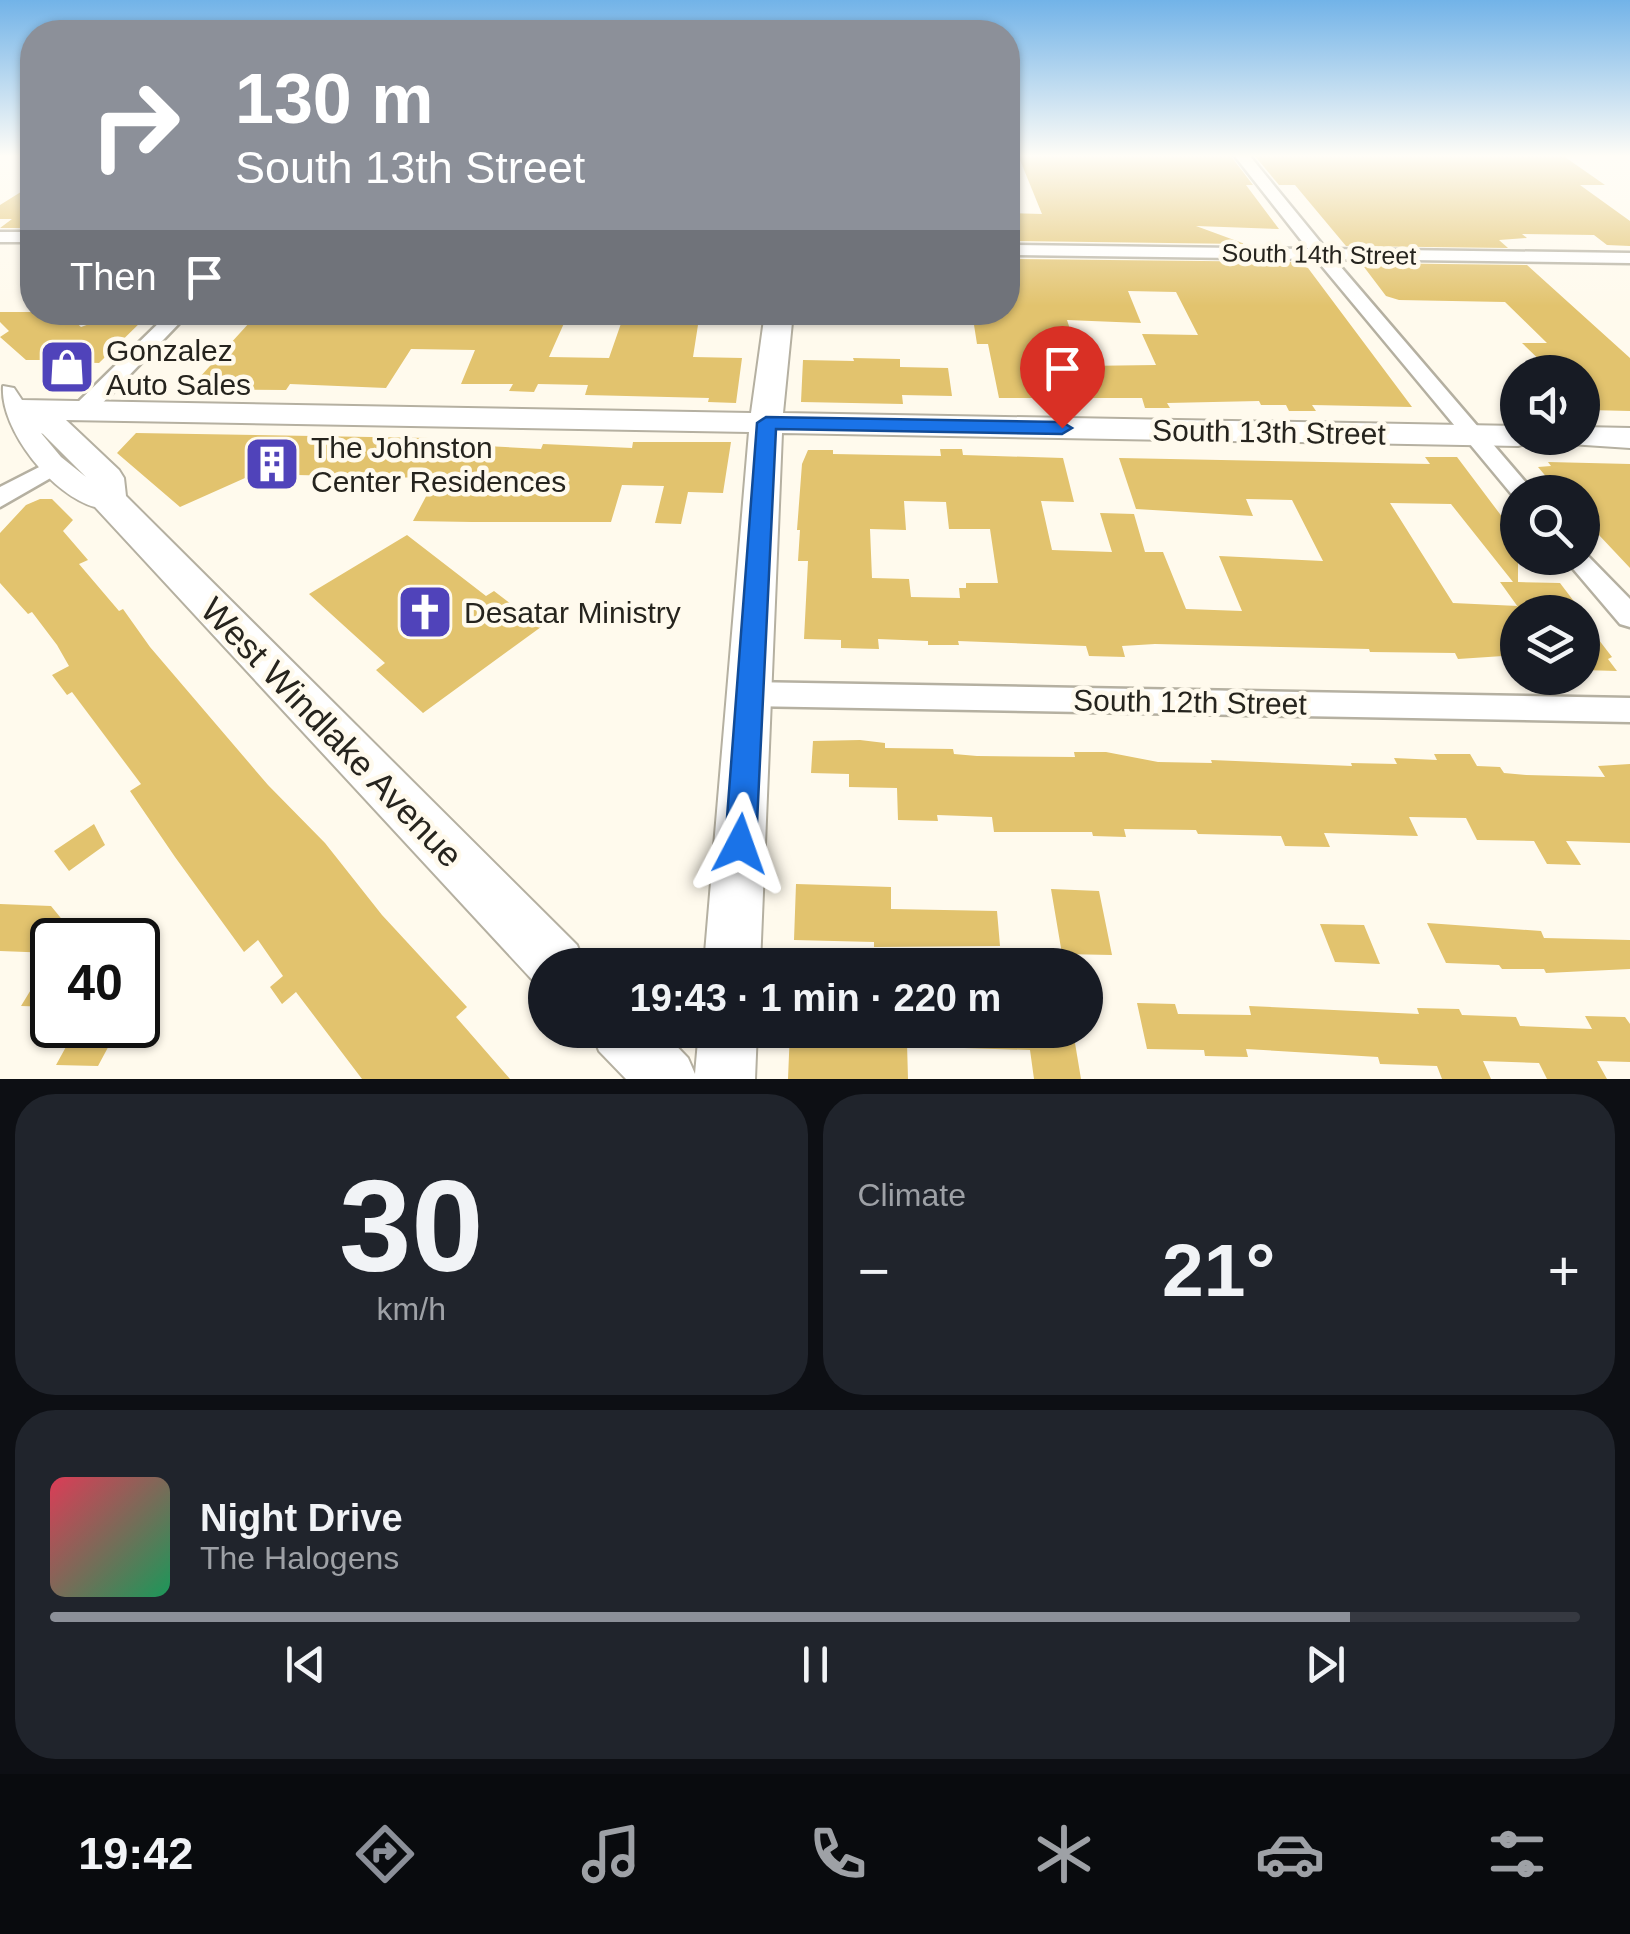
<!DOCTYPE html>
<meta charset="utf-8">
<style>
body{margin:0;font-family:Arial,sans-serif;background:#20242c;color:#f1f3f6;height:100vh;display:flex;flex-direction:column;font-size:38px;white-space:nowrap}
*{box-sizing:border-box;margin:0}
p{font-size:32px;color:#9ea1a6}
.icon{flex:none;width:55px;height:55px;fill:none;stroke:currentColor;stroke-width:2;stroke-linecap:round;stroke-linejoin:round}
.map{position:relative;height:1079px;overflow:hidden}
.details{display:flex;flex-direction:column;gap:15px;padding:15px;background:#0d0f14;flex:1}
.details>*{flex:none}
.top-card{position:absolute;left:20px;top:20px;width:1000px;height:305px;border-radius:40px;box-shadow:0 2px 8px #0004;background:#8c9099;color:#fff;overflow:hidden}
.controls{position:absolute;left:1500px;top:355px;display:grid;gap:20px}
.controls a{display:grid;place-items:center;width:100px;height:100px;border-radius:50%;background:#171b24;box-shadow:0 2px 8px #0004;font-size:50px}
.speed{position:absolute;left:30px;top:918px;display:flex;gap:20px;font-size:50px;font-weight:700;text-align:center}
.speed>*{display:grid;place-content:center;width:130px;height:130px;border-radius:50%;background:#171b24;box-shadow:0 2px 8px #0004;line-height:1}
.speed .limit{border:5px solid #111;border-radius:15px;background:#fff;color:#111}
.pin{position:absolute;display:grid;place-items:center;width:85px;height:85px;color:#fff;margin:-102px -42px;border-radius:50% 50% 50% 0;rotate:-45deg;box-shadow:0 0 10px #0007}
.pin .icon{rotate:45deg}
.me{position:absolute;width:110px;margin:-55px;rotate:4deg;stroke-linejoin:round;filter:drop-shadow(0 0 8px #0008)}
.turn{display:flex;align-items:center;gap:35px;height:210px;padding:0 50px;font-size:45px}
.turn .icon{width:130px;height:130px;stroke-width:2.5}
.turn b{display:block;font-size:70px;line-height:85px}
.then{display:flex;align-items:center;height:95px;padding:0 50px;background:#0003;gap:20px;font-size:38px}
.big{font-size:75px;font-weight:700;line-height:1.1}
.details .card{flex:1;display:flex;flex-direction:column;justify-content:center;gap:15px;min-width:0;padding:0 35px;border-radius:40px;background:#20242c}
.details .dial{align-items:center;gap:0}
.dial b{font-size:130px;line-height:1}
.song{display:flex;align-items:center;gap:30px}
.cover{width:120px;height:120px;border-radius:15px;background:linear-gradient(135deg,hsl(350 70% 55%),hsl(150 70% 35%))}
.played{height:10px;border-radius:5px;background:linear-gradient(90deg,#8c9099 85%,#363941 85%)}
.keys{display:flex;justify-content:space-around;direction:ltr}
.heat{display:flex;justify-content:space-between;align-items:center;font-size:55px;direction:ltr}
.details .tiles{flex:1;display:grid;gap:15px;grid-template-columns:1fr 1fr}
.card:last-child{grid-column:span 2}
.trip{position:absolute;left:528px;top:948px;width:575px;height:100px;border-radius:50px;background:#171b24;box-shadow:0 2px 8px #0004;font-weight:700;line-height:100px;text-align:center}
.tabs{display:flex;height:160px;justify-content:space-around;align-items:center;background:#090b0e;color:#9ea1a6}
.tabs .icon{width:70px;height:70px}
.tabs .active{color:#8c9099}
.tabs b{font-size:45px;color:#f1f3f6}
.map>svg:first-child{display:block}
.building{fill:#e2c36e;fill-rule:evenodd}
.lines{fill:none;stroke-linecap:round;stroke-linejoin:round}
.street-casing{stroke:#b5b0a1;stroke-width:5}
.secondary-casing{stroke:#b5b0a1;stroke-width:4}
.street{fill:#fff;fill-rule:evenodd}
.secondary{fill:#fff;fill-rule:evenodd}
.route{fill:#1a73e8;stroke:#114b97;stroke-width:2.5}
.labels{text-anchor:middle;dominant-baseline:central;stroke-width:9;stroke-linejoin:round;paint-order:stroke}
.far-street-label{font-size:25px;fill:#26241e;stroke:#fffaed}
.poi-label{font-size:30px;fill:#26241e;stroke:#fffaed;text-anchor:start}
.street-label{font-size:30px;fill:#26241e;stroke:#fffaed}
.near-street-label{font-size:35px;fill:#26241e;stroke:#fffaed}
</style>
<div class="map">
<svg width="1630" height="1079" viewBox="0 0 1630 1079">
<rect width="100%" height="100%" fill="#fffaed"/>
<path class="building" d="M 1018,155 L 1230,155 L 1253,185 L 1246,185 L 1279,229 L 1196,226 L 1245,244 L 1008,241 L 1008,213 L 1042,214 Z
M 1254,155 L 1562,155 L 1605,185 L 1580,185 L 1630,221 L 1630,246 L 1607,245 L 1594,235 L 1522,234 L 1527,238 L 1499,240 L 1508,248 L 1346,246 L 1295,185 L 1279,185 Z
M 32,185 L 32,228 L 0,228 L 12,219 L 0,219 L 0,205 Z
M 1008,259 L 1293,262 L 1308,268 L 1412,407 L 1312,405 L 1316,411 L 1289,411 L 1286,405 L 1261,405 L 1259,401 L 1167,403 L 1170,408 L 1145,408 L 1142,398 L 999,398 L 988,344 L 977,344 L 972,312 L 1008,312 ZM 1128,291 L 1176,292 L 1198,335 L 1142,334 L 1156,365 L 1082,366 L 1067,320 L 1141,323 Z
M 1361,263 L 1527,265 L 1630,358 L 1630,411 L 1589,410 L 1582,403 L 1582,372 L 1552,372 L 1522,343 L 1547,343 L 1505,302 L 1399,300 L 1386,296 Z
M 0,312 L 65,312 L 81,327 L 109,317 L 146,317 L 99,363 L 64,362 L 67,360 L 26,360 L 0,337 L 9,331 L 0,322 Z
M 385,312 L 569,312 L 549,357 L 609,358 L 625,312 L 700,312 L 693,357 L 742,358 L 736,403 L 708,402 L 709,398 L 585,395 L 588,385 L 538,384 L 534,392 L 509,391 L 513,384 L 461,384 L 475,350 L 411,349 L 386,388 L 290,384 L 286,390 L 189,389 L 250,322 L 385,320 Z
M 853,358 L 900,359 L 900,367 L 948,368 L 952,396 L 902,395 L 903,404 L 801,402 L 803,360 L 854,361 Z
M 136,433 L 429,438 L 427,443 L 541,449 L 543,444 L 632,448 L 633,442 L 731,442 L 723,493 L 688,492 L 681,524 L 655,523 L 664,486 L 622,485 L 611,522 L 472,522 L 413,521 L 431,487 L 422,487 L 427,478 L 254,474 L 180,507 L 117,453 Z
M 940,449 L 962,449 L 963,455 L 1063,458 L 1074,502 L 1041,501 L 1052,550 L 1112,552 L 1100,513 L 1134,514 L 1145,552 L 1163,552 L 1186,609 L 1242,611 L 1219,556 L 1323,561 L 1292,500 L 1246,499 L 1253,516 L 1136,509 L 1119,458 L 1430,464 L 1425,457 L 1457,457 L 1512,530 L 1518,530 L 1518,582 L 1560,583 L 1579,608 L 1518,607 L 1500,582 L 1513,582 L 1451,504 L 1390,503 L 1453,603 L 1518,606 L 1518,655 L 1458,659 L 1455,653 L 1370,652 L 1369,649 L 1155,644 L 1122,646 L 1125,657 L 1089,656 L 1086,646 L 958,641 L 959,645 L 928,645 L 928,641 L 878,639 L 879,649 L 841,648 L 841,640 L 804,639 L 808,561 L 798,561 L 800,530 L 797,530 L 802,464 L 808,450 L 833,450 L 833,454 L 941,456 ZM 904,501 L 946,502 L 949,529 L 990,529 L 998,583 L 966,583 L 966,588 L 959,588 L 960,598 L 911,597 L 909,579 L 872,578 L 870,529 L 906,530 Z
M 1548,462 L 1630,464 L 1630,568 L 1582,517 L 1582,492 L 1559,492 L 1538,467 L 1551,466 Z
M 40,499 L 52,499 L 73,520 L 63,531 L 88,560 L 79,564 L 119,611 L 123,609 L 150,647 L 268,785 L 325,843 L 382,915 L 467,1007 L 456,1017 L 510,1079 L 362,1079 L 296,992 L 282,1004 L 270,987 L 283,976 L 258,940 L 244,952 L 175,857 L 130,791 L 141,784 L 72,692 L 67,695 L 52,675 L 69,666 L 57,645 L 32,612 L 28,614 L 0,583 L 0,533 L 26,505 Z
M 407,535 L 486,596 L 494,591 L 541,627 L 423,713 L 376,670 L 385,663 L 309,594 Z
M 1582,618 L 1612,657 L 1608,659 L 1617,671 L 1582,670 Z
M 860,740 L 885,743 L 885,748 L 953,749 L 954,754 L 977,756 L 1075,757 L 1074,752 L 1106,752 L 1158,762 L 1212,763 L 1211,760 L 1352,766 L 1351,763 L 1397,764 L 1394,758 L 1437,760 L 1434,754 L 1470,754 L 1477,766 L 1500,767 L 1504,773 L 1526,775 L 1605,777 L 1598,766 L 1630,764 L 1630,843 L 1566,841 L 1581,865 L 1547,864 L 1534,841 L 1477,840 L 1466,818 L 1409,817 L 1418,836 L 1324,833 L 1330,847 L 1285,846 L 1281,836 L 1198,834 L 1196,830 L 1124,829 L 1126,837 L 1093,836 L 1092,832 L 994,832 L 992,817 L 937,815 L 938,821 L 898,820 L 897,788 L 849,787 L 849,774 L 811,773 L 813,741 Z
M 94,824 L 105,845 L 69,871 L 54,851 Z
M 796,884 L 891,887 L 891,909 L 997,911 L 1000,946 L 874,947 L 874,942 L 794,940 Z
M 1051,889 L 1099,891 L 1112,955 L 1062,954 Z
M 0,904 L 51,906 L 69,928 L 52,940 L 52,953 L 0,951 Z
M 1427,923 L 1541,931 L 1544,938 L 1630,940 L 1630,969 L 1546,973 L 1544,969 L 1502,969 L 1499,965 L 1446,963 Z
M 1320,924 L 1364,925 L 1380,964 L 1335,962 Z
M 52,955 L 52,1007 L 21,1006 Z
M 1137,1003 L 1175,1004 L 1178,1014 L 1251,1015 L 1249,1006 L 1419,1014 L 1417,1008 L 1459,1009 L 1462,1015 L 1516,1017 L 1520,1026 L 1592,1029 L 1585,1016 L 1625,1017 L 1630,1024 L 1630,1062 L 1597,1061 L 1607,1079 L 1547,1079 L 1539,1063 L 1483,1061 L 1491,1079 L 1442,1079 L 1437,1066 L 1380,1064 L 1378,1057 L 1246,1049 L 1248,1057 L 1205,1056 L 1204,1050 L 1147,1049 Z
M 78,1025 L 120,1025 L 98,1066 L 56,1065 Z
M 790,1030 L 836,1030 L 836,1040 L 907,1043 L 908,1079 L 788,1079 Z
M 965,1030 L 1073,1031 L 1081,1079 L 1034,1079 L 1030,1050 L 964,1048 Z"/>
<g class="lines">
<g class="street-casing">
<path id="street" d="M 1234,155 L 1249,155 L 1326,249 L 1630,253 L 1630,263 L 1334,259 L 1534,492 L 1518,492 L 1518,499 L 1514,497 L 1316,259 L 1008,255 L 1008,245 L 1308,249 Z
M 0,232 L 32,232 L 32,242 L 0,242 Z
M 170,312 L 190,312 L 90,416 L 74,416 L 71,411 L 74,406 Z
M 53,460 L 61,462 L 64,467 L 61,472 L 0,507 L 0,487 Z
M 1582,550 L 1630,599 L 1630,627 L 1620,624 L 1569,564 L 1566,558 L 1582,558 Z
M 750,682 L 1630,698 L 1630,722 L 750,706 L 740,702 L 735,694 L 740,686 Z"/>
</g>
<g class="secondary-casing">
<path id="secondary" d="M 765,312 L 793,312 L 783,413 L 1518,426 L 1518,438 L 1534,438 L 1530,443 L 1518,446 L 782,433 L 760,965 L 704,965 L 749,432 L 66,420 L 119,470 L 124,478 L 126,496 L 577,945 L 585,965 L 545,965 L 545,988 L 537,985 L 95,507 C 54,496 0,431 3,386 L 14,388 L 22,400 L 751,413 ZM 41,433 L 43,434 L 86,477 L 61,457 Z
M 1582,427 L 1630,428 L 1630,448 L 1570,444 L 1566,438 L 1582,438 Z
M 591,1030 L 661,1030 L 688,1058 L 695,1074 L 699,1030 L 757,1030 L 755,1079 L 626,1079 L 599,1051 Z"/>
</g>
<use href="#street" class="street"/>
<use href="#secondary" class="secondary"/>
</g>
<linearGradient id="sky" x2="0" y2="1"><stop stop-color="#72b3e8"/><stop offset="0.51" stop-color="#fffdf7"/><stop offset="1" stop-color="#fffdf7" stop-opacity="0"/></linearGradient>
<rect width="1630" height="306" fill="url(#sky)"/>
<path class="route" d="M 766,417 L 1062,422 L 1072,428 L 1062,434 L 776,429 L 756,844 L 751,855 L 740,859 L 729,855 L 725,844 L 757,423 Z"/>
<defs>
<g id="shop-square" transform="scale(2.875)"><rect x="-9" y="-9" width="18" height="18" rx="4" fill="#5043ba" stroke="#fffaed"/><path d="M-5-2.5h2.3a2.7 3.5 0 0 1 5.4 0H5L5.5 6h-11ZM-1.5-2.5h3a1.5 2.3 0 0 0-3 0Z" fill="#fff"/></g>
<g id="building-square" transform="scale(2.875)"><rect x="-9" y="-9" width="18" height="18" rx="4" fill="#5043ba" stroke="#fffaed"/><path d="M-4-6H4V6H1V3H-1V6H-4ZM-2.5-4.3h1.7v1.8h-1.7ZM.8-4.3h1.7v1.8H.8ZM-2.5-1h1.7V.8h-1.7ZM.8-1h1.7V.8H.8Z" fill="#fff"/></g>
<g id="church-square" transform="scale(2.875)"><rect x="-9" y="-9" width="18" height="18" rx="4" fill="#5043ba" stroke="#fffaed"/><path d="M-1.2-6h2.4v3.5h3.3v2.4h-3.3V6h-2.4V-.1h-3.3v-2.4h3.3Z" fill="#fff"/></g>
</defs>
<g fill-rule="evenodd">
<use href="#shop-square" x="67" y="367"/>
<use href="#building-square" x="272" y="464"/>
<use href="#church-square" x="425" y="612"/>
</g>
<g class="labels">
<g class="far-street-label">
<text transform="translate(1319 254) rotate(1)">South 14th Street</text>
</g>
<g class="poi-label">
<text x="106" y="350">Gonzalez<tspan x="106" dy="34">Auto Sales</tspan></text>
<text x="311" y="447">The Johnston<tspan x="311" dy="34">Center Residences</tspan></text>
<text x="464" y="612">Desatar Ministry</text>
</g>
<g class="street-label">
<text transform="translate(1269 432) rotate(1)">South 13th Street</text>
<text transform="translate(1190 702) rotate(1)">South 12th Street</text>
</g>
<g class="near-street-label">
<text transform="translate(332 732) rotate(46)">West Windlake Avenue</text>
</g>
</g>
</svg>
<div class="controls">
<a><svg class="icon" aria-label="sound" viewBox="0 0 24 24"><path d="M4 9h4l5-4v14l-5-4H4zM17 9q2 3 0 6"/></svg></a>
<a><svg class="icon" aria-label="search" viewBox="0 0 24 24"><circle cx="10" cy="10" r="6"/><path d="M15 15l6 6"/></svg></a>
<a><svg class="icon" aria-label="layers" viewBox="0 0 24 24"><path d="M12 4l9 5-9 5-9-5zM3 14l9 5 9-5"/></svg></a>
</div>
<div class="speed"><div class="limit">40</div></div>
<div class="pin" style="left:1062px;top:428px;background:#d93025"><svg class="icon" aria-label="arrive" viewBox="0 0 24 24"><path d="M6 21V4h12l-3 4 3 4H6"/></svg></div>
<svg class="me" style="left:740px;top:844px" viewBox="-20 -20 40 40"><path d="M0-17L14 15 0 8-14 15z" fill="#1a73e8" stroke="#fff" stroke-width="4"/></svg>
<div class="trip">19:43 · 1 min · 220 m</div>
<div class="top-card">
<div class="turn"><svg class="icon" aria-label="right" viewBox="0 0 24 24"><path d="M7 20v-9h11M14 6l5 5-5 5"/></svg><div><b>130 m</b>South 13th Street</div></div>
<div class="then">Then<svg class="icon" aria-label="arrive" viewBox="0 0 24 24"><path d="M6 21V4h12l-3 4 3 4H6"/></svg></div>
</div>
</div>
<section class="details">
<div class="tiles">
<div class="card dial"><b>30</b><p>km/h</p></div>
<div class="card"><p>Climate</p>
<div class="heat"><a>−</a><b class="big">21°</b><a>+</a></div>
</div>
<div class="card">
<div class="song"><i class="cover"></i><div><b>Night Drive</b><p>The Halogens</p></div></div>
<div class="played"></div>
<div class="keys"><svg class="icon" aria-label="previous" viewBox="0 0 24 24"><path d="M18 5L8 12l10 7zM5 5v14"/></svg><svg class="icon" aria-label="pause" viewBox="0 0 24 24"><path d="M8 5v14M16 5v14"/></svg><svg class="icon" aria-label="next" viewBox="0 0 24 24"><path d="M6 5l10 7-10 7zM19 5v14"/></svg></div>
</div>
</div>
</section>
<nav class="tabs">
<b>19:42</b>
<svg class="icon active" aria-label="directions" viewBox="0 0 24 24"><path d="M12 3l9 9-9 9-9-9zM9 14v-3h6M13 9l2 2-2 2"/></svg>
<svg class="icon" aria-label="music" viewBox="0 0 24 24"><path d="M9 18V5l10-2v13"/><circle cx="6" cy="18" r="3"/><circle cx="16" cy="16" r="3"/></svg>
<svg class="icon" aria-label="phone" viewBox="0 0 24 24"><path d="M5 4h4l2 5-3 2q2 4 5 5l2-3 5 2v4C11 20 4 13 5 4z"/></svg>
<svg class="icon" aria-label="climate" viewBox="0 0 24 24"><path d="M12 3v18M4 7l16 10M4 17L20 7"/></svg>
<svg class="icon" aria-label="car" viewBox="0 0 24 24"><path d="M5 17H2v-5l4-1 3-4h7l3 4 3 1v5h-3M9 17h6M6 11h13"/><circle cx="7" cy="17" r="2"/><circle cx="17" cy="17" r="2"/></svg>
<svg class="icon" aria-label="filters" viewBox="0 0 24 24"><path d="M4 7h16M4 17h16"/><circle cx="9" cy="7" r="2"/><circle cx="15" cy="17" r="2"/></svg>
</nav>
